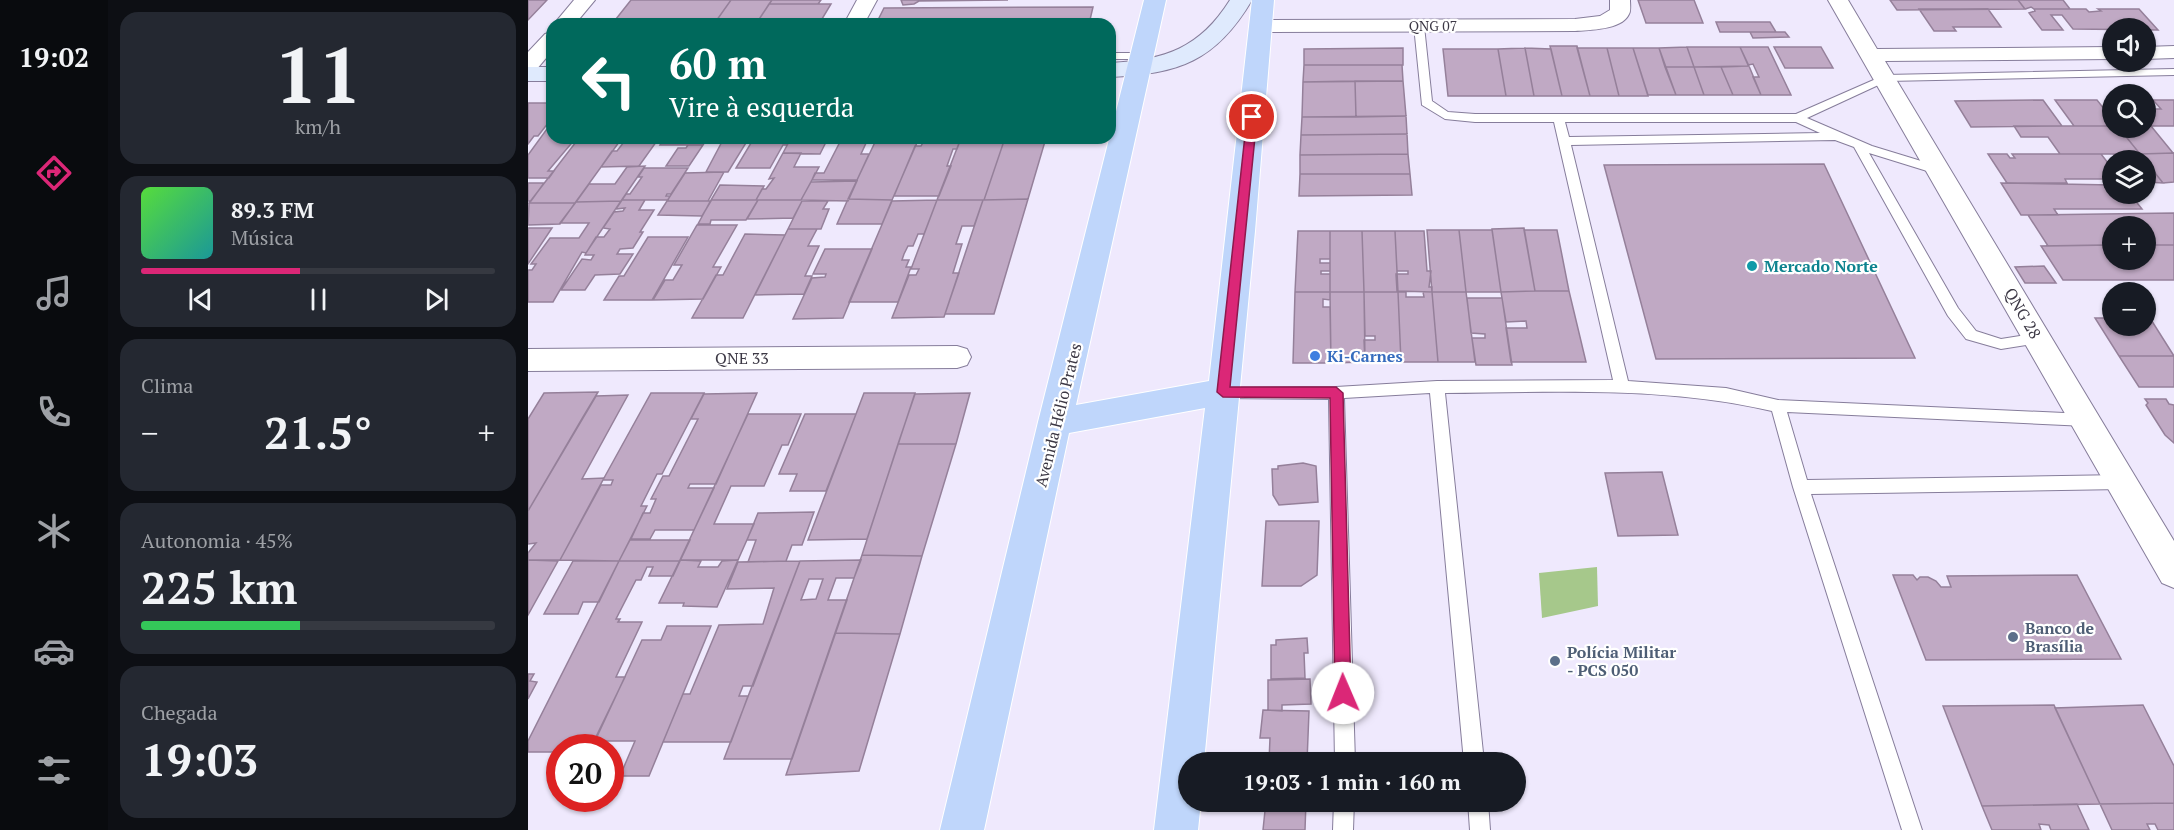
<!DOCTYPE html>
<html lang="pt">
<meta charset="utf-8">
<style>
body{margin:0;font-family:"PT Serif",serif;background:#242831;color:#f1f3f6;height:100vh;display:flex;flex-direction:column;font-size:22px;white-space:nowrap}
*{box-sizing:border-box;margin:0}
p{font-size:20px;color:#9ea1a6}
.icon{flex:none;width:33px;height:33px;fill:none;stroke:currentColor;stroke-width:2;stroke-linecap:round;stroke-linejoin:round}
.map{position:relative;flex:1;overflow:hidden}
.panel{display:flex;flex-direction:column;gap:12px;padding:12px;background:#0d0f14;width:420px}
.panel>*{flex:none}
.guide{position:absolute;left:18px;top:18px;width:570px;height:126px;border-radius:18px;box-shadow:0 2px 4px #0004;background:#00695c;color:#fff;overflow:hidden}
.controls{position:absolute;left:1574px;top:18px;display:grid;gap:12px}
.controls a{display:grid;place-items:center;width:54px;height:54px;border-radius:50%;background:#171b24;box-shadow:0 2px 4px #0004;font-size:30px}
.speed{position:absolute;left:18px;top:734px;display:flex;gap:12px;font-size:30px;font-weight:700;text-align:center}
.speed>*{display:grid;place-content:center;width:78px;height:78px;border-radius:50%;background:#171b24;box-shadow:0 2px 4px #0004;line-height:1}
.speed .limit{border:9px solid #d22;background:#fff;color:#111}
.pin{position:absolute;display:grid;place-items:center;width:51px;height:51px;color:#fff;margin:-26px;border:3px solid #fff;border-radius:50%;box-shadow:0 2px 6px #0007}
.me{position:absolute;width:66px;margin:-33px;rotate:359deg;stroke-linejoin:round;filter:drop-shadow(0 0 4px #0008)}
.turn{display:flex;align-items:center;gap:21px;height:126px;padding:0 24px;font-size:27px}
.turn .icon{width:78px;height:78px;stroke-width:2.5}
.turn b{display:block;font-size:42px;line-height:51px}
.big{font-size:45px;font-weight:700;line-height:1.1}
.panel .tile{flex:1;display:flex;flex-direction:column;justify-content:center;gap:9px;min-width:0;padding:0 21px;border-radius:18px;background:#242831}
.panel .dial{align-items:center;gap:0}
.dial b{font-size:78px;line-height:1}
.song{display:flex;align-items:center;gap:18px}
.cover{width:72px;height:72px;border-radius:9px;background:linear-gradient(135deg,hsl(110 70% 55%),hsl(180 70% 35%))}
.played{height:6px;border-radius:3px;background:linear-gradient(90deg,#db2777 45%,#363941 45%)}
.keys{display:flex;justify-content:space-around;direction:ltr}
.heat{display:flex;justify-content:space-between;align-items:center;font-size:33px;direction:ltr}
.charge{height:9px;border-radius:4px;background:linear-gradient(90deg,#34c759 45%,#363941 0)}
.trip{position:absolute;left:650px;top:752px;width:348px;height:60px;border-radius:30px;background:#171b24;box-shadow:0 2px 4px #0004;font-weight:700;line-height:60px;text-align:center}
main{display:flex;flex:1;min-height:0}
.tabs{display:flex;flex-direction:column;width:108px;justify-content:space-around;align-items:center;background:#090b0e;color:#9ea1a6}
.tabs .icon{width:42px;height:42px}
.tabs .selected{color:#db2777}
.tabs b{font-size:27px;color:#f1f3f6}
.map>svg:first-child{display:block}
.green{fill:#a6c88b}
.building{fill:#c0a9c4;stroke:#95809a;stroke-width:1.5;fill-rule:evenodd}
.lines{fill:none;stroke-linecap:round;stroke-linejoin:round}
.service-casing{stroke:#867d9b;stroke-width:2}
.minor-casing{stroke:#867d9b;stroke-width:2}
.secondary-casing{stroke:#867d9b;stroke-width:2}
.primary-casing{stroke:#fff;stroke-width:2}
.service{fill:#fff;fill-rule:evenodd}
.minor{fill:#fff;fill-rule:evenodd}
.secondary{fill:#dfeafd;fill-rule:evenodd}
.primary{fill:#bfd6fb;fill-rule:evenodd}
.route{fill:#db2777;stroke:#8e194d;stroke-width:1.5}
.culture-dot{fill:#0f9aa8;stroke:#fff;stroke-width:2}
.shop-dot{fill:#3f7fe0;stroke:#fff;stroke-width:2}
.service-dot{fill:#5c6f8a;stroke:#fff;stroke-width:2}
.labels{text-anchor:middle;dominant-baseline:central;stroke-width:4.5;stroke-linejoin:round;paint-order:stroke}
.far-street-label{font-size:14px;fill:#3c3845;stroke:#fff}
.culture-label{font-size:16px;font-weight:bold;fill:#0d838f;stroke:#fff;text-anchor:start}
.street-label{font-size:16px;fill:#3c3845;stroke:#fff}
.shop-label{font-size:16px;font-weight:bold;fill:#366cbe;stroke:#fff;text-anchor:start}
.service-label{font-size:16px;font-weight:bold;fill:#4e5e75;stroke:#fff;text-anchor:start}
</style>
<main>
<nav class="tabs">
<b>19:02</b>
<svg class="icon selected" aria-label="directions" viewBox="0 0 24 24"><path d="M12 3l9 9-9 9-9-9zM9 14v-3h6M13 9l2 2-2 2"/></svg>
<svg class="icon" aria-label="music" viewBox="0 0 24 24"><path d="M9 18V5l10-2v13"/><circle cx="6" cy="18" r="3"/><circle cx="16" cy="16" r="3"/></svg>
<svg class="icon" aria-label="phone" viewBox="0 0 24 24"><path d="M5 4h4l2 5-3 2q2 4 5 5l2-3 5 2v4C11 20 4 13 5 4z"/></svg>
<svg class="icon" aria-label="climate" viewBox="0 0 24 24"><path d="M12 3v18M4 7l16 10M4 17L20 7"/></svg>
<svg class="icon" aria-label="car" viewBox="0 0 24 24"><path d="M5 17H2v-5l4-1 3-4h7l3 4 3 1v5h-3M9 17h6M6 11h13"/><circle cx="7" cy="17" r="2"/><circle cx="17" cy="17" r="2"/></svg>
<svg class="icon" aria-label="filters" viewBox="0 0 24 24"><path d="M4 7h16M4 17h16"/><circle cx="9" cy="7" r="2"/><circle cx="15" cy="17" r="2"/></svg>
</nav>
<section class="panel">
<div class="tile dial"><b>11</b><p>km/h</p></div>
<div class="tile">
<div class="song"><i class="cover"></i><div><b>89.3 FM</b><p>Música</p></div></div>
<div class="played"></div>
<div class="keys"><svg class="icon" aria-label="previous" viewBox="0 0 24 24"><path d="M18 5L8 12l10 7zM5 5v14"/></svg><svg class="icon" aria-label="pause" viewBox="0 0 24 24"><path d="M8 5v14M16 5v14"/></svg><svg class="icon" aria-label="next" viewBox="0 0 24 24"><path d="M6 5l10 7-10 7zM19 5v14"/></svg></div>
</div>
<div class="tile"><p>Clima</p>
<div class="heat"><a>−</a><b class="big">21.5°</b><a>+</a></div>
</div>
<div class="tile"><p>Autonomia · 45%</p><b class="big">225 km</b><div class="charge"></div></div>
<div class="tile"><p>Chegada</p><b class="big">19:03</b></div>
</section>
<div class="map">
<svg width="1646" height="830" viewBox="0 0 1646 830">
<rect width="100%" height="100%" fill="#efe9fd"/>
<path class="green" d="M 1069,567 L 1070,606 L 1014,618 L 1011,573 Z"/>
<path class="building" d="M 0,0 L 19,0 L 0,20 Z
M 103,0 L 203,0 L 186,24 L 84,24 Z
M 203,0 L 244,0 L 228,24 L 186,24 Z
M 244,0 L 293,0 L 290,4 L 241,4 Z
M 373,0 L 480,0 L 391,1 L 386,4 L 375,5 Z
M 1110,0 L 1166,0 L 1175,23 L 1118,23 Z
M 1362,0 L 1490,0 L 1497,9 L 1369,10 Z
M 1490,0 L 1535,0 L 1542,9 L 1506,9 L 1503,7 L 1497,9 Z
M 241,4 L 303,4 L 291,24 L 228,24 Z
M 565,7 L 561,24 L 348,24 L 356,8 Z
M 1391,9 L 1460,9 L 1473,27 L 1425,27 L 1428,31 L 1406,31 Z
M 1506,9 L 1558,9 L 1561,12 L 1573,11 L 1570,9 L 1611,9 L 1630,30 L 1545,29 L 1534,15 L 1523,15 L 1535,30 L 1514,30 L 1501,13 L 1507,11 Z
M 1188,22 L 1242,22 L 1248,32 L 1192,32 Z
M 1222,32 L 1257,32 L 1261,37 L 1225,38 Z
M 1022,46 L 1049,46 L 1062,96 L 1034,96 Z
M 1159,47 L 1212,47 L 1221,66 L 1166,67 Z
M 1159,47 L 1166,67 L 1137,67 L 1131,48 Z
M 1212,47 L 1240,47 L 1263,95 L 1233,95 L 1225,77 L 1231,77 L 1225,64 L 1220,65 Z
M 1246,47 L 1293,47 L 1305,68 L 1257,68 Z
M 875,48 L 875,65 L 776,65 L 776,49 Z
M 997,48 L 1023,49 L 1034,96 L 1006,96 Z
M 997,48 L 1006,96 L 978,96 L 970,49 Z
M 1049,48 L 1079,48 L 1091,96 L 1062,96 Z
M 1079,48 L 1105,48 L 1120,96 L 1091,96 Z
M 1105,48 L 1131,48 L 1148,95 L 1120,95 Z
M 915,49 L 970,49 L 978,96 L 920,96 Z
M 776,65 L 874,65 L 875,81 L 775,82 Z
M 1221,66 L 1233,95 L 1205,95 L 1193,67 Z
M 1137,67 L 1166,67 L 1176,95 L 1148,95 Z
M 1166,67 L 1193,67 L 1205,95 L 1176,95 Z
M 827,81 L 828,117 L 774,117 L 775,82 Z
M 827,81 L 875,81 L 878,116 L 828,117 Z
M 1515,100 L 1534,126 L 1443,127 L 1427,101 Z
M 1527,100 L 1569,100 L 1584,119 L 1584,126 L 1546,126 Z
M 1625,100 L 1646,100 L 1646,126 L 1617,126 L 1617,109 L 1633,109 Z
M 0,103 L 24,103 L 24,118 L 10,136 L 6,136 L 0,144 Z
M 878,116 L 879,134 L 773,135 L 774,117 Z
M 24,122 L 24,138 L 48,138 L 20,171 L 26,171 L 21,178 L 0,178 L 0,155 Z
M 1486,126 L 1584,126 L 1591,128 L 1612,154 L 1532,154 L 1520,137 L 1493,137 Z
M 1617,126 L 1623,126 L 1645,153 L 1612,154 L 1591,128 Z
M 879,134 L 880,154 L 772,155 L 773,135 Z
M 51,138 L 94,138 L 47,203 L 1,203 Z
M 99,138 L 131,138 L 111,166 L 73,167 L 84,151 L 89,151 Z
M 136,138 L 179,138 L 175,145 L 132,145 Z
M 196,138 L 221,138 L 200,172 L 178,172 Z
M 226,138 L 263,138 L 259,145 L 255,145 L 242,168 L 208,168 Z
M 263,138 L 300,138 L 292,154 L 255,153 Z
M 314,138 L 349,138 L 348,141 L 339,141 L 333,154 L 341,154 L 329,180 L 284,180 L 287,173 L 296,173 Z
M 349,138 L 391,138 L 364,200 L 320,199 Z
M 391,138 L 433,138 L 429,149 L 425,149 L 419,166 L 423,166 L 411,196 L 366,196 L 387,146 L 393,146 L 396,141 L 389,142 Z
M 433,138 L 477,138 L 456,200 L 409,200 Z
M 477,138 L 518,138 L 500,199 L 456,200 Z
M 160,145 L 175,145 L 161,166 L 138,166 L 150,148 L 158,148 Z
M 255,153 L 273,153 L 266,167 L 291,167 L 273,200 L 228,200 L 234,189 L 238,189 L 246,178 L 241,179 Z
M 1646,153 L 1646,182 L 1635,183 L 1612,154 Z
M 880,154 L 882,174 L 772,174 L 772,155 Z
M 1460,154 L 1479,154 L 1482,158 L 1487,158 L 1484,154 L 1573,154 L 1584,168 L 1584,179 L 1537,179 L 1539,183 L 1479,183 Z
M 1585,154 L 1612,154 L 1635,183 L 1617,182 L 1617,160 L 1590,160 Z
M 1296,164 L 1387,358 L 1128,359 L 1076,165 Z
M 117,166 L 93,201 L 48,202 L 61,184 L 87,184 L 99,167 Z
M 116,168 L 160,168 L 143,194 L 139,194 L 138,196 L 142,196 L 140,200 L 94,200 L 98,194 L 102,194 L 114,177 L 110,177 Z
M 196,172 L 180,201 L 139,201 L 157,173 Z
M 772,174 L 882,174 L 884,195 L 771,196 Z
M 329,181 L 320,201 L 273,200 L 283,182 Z
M 0,183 L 16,183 L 3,201 L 0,201 Z
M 1473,183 L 1584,185 L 1584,194 L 1602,194 L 1614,209 L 1526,209 L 1530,215 L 1493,215 Z
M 192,185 L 236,186 L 228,200 L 183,200 Z
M 320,199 L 364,200 L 354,224 L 309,224 Z
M 500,199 L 466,314 L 417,314 L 455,200 Z
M 94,200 L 117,200 L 111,210 L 126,210 L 112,232 L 115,232 L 105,248 L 92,249 L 89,254 L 105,254 L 92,274 L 67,275 L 57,290 L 33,290 L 54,259 L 63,260 L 66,255 L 57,255 L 58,253 L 68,237 L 76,237 L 82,229 L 75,228 L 86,212 L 95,211 L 97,208 L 88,209 Z
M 183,200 L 230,200 L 218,220 L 183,220 L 182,224 L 170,224 Z
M 230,200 L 273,200 L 274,201 L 265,218 L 219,219 Z
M 409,200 L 455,200 L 446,226 L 434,226 L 428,244 L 434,244 L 425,273 L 431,273 L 416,317 L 364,318 L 381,275 L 388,275 L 391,269 L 383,269 Z
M 409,200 L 396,234 L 390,234 L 385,246 L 380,246 L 376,254 L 374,260 L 381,260 L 378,267 L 383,267 L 370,302 L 321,302 L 364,201 Z
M 93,201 L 58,253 L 54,252 L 25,302 L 0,302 L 0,270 L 4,270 L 8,264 L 3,264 L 22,238 L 51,238 L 61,223 L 32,223 L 48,202 Z
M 139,201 L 183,201 L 174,216 L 130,215 Z
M 274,201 L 300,201 L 295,209 L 301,209 L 293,229 L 260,229 Z
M 1,203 L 47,203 L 32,224 L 0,225 Z
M 1646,213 L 1646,245 L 1617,245 L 1617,226 L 1584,226 L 1584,245 L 1520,246 L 1500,215 Z
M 169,225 L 209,225 L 185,267 L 193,267 L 175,299 L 125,300 L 137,280 L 145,280 L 154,265 L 146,265 Z
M 0,228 L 24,228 L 0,264 Z
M 996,228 L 1007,291 L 973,292 L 964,229 Z
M 260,229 L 289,229 L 280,246 L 291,246 L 277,276 L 284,276 L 276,294 L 227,295 Z
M 899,230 L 931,230 L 938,292 L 904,292 Z
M 931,230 L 964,230 L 973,292 L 938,292 Z
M 996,230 L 1029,230 L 1041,291 L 1007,291 Z
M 770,231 L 802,231 L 802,259 L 792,259 L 792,263 L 802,263 L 802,271 L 793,271 L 793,274 L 802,274 L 802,292 L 767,292 Z
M 802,231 L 834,231 L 836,292 L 802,292 Z
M 834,231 L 867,231 L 870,292 L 836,292 Z
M 867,231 L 896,231 L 899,271 L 903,271 L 901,287 L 904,287 L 904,292 L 869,291 L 868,274 L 880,274 L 880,271 L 869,271 Z
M 217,234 L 257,235 L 215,318 L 164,318 L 188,275 L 195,275 Z
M 120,237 L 160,237 L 124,300 L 76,300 L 91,276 L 96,276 Z
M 1575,245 L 1584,245 L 1584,260 L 1617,260 L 1617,245 L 1646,245 L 1646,280 L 1535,280 L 1513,246 Z
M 297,249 L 344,249 L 315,318 L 265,319 L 284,278 L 297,277 L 298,274 L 285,274 Z
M 1516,266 L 1528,283 L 1497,283 L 1487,267 Z
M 1007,291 L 1041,291 L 1058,362 L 983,362 L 978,328 L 999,328 L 998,321 L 978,322 L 973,292 Z
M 767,292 L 802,292 L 802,300 L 795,299 L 795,307 L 802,307 L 803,363 L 765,363 Z
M 802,292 L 836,292 L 837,362 L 803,363 Z
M 836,292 L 870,292 L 873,362 L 837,362 L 836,340 L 847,340 L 847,336 L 837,336 Z
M 870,292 L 878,292 L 878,297 L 896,297 L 895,292 L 904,292 L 910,362 L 873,362 Z
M 904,292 L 938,292 L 947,362 L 910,362 Z
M 939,298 L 974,298 L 984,365 L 948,365 L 944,338 L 957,338 L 957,334 L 943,333 Z
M 1567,318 L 1584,318 L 1584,326 L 1617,326 L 1617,318 L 1622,318 L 1646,356 L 1591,356 Z
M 1591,356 L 1646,356 L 1646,387 L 1611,387 Z
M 70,392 L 55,417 L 0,511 L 0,419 L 16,393 Z
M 123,393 L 176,393 L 134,474 L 129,474 L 113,506 L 119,506 L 91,561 L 32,560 L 73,485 L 83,485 L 85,480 L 75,480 L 76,478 Z
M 229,393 L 188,484 L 162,484 L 160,488 L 186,488 L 166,530 L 127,530 L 122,539 L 103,539 L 115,513 L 122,513 L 128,499 L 123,499 L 135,476 L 141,476 L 170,419 L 163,419 L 176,394 Z
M 336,393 L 387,393 L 339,539 L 280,540 Z
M 442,393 L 428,444 L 370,444 L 387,394 Z
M 100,395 L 54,479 L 76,478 L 32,560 L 0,560 L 0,553 L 8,543 L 0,544 L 0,511 L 68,396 Z
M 1617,399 L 1638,399 L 1641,404 L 1646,405 L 1646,443 L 1637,435 L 1618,405 L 1620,403 Z
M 220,414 L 273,414 L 260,445 L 254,445 L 236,486 L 203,486 L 186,524 L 226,524 L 210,560 L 152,560 Z
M 277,414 L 328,414 L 298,491 L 262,491 L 269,474 L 251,474 Z
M 370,444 L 428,444 L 394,556 L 334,555 Z
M 775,463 L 788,466 L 790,502 L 751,505 L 745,495 L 744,469 L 750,469 L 750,466 Z
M 1134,472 L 1150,535 L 1090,536 L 1077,473 Z
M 286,512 L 274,545 L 264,545 L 258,561 L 220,562 L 228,540 L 219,540 L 230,513 Z
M 738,521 L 791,521 L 789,575 L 773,586 L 734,586 Z
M 102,540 L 162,540 L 152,561 L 91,561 Z
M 334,555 L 394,556 L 372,634 L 307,633 Z
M 0,560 L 30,561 L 0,615 Z
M 152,560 L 173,561 L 170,567 L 190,567 L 194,561 L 210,560 L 189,607 L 155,606 L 156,603 L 131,603 Z
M 333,560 L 326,578 L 308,578 L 300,600 L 319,600 L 264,759 L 196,759 L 272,561 ZM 281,579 L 295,579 L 288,599 L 273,600 Z
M 45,561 L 91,561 L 71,602 L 55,602 L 50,614 L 16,614 Z
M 91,561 L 152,561 L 145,576 L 121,576 L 125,567 L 119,567 L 113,580 L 108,580 L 88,619 L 92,619 L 90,622 L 114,622 L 88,677 L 97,677 L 63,747 L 32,747 L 32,752 L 0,752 L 0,741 Z
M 272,561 L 225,686 L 215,686 L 211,696 L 220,696 L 203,742 L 135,742 L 155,694 L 162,694 L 191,625 L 235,624 L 246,588 L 199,589 L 210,562 Z
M 1365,575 L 1385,575 L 1389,580 L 1392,577 L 1400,577 L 1408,581 L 1413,587 L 1423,587 L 1419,576 L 1549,575 L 1593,659 L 1398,660 Z
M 139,626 L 183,626 L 121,776 L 92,776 L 107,741 L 67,741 L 114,640 L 133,640 Z
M 307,633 L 372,634 L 331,771 L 258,775 Z
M 779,638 L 780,653 L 776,653 L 777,678 L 743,679 L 743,645 L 748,645 L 748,640 Z
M 0,674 L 6,674 L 2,681 L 9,682 L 0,699 Z
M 782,679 L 783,704 L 754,705 L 754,711 L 740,710 L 740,680 Z
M 1526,705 L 1572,804 L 1454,806 L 1415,706 Z
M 1615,705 L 1646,766 L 1646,803 L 1572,804 L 1527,708 Z
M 735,710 L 781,711 L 779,762 L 741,762 L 742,738 L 732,738 Z
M 738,801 L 778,801 L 777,830 L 735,830 Z
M 1646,803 L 1646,830 L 1630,830 L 1627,824 L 1619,824 L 1622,830 L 1584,830 L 1572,804 Z
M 1549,804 L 1561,830 L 1523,830 L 1521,825 L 1511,824 L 1513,830 L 1464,830 L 1454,806 Z"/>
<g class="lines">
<g class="service-casing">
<path id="service" d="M 891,23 L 896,26 L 904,101 L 920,112 L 947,114 L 1268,114 L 1357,75 L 1646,69 L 1646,75 L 1359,81 L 1279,118 L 1344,146 L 1416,168 L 1418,171 L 1412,175 L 1341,153 L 1430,308 L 1448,331 L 1473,339 L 1510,333 L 1517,338 L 1510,343 L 1473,349 L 1438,339 L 1420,316 L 1326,147 L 1307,140 L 1043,145 L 1100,381 L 1198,388 L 1250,400 L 1558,414 L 1563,416 L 1566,420 L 1563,424 L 1558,426 L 1259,412 L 1279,480 L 1594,475 L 1600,477 L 1602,482 L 1600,487 L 1594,489 L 1283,494 L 1394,830 L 1374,830 L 1265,487 L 1244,411 C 1137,386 1026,392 917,393 L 956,762 L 936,762 L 902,393 L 816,398 L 827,762 L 807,762 L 801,399 L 695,398 L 690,396 L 688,392 L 690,388 L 808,387 L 909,381 L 1085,380 L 1026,122 L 947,122 L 917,119 L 894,105 L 886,26 ZM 1037,122 L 1268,122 L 1292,133 L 1041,137 Z
M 582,53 L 614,53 L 619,56 L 614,59 L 582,59 Z
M 806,801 L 826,801 L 825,830 L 805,830 Z
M 940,801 L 960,801 L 962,830 L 942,830 Z"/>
</g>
<g class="minor-casing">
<path id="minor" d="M 46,0 L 67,0 L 47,24 L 26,24 Z
M 329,0 L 349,0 L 336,24 L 316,24 Z
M 1082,0 L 1102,0 C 1102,4 1103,11 1101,14 C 1094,30 1061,30 1047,31 L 733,32 L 726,30 L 723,26 L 726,22 L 733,20 L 1047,19 L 1072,16 L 1082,10 Z
M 1300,0 L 1320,0 L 1349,49 L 1584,47 L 1584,59 L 1357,61 L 1646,541 L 1646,588 L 1634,583 Z
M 24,32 L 24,51 L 8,70 L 0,72 L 0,52 L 17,34 Z
M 1646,46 L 1646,58 L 1617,59 L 1617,47 Z
M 429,346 L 439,349 L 443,357 L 439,365 L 429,368 L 0,371 L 0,349 Z"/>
</g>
<g class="secondary-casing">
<path id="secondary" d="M 702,0 L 724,0 C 688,61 651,74 582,77 L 582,63 C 637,60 672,48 702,0 Z
M 0,67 L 24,67 L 24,81 L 0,81 Z"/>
</g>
<g class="primary-casing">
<path id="primary" d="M 616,0 L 638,0 L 548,405 L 681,381 L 724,0 L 746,0 L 727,231 L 676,762 L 660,762 L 660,801 L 673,801 L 670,830 L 626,830 L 677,408 L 541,433 L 456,830 L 412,830 L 510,422 Z"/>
</g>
<use href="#service" class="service"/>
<use href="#minor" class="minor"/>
<use href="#secondary" class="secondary"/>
<use href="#primary" class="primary"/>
</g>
<path class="route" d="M 724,114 L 729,117 L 702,387 L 808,387 L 815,393 L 823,693 L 821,699 L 815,701 L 809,699 L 807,693 L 802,398 L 695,397 L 689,392 L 719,117 Z"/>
<circle class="culture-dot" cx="1224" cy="266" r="6"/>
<circle class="shop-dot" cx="787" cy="356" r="6"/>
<g class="service-dot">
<circle cx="1485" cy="637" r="6"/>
<circle cx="1027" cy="661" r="6"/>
</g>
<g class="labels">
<g class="far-street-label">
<text x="905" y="25">QNG 07</text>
</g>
<g class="culture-label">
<text x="1236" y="266">Mercado Norte</text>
</g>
<g class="street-label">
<text transform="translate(1495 313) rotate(60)">QNG 28</text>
<text x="214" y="358">QNE 33</text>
<text transform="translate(530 415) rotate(-76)">Avenida Hélio Prates</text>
</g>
<g class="shop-label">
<text x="799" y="356">Ki-Carnes</text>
</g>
<g class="service-label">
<text x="1497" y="628">Banco de<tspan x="1497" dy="18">Brasília</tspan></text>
<text x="1039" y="652">Polícia Militar<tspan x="1039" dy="18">- PCS 050</tspan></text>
</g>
</g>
</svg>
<div class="controls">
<a><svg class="icon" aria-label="sound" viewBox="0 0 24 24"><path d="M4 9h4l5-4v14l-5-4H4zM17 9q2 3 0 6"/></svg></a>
<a><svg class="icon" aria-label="search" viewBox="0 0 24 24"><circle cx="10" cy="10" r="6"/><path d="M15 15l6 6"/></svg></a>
<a><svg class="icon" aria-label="layers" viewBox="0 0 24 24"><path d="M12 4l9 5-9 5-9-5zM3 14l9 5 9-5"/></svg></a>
<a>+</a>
<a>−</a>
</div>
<div class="speed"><div class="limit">20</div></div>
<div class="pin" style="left:724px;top:117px;background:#d93025"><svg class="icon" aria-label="arrive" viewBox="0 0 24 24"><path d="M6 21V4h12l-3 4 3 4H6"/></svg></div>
<svg class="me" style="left:815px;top:693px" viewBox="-20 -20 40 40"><circle r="19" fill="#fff"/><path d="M0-13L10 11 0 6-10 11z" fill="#db2777"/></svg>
<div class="trip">19:03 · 1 min · 160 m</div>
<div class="guide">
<div class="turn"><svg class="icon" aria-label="left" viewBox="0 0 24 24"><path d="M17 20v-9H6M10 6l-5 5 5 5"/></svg><div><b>60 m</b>Vire à esquerda</div></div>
</div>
</div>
</main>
